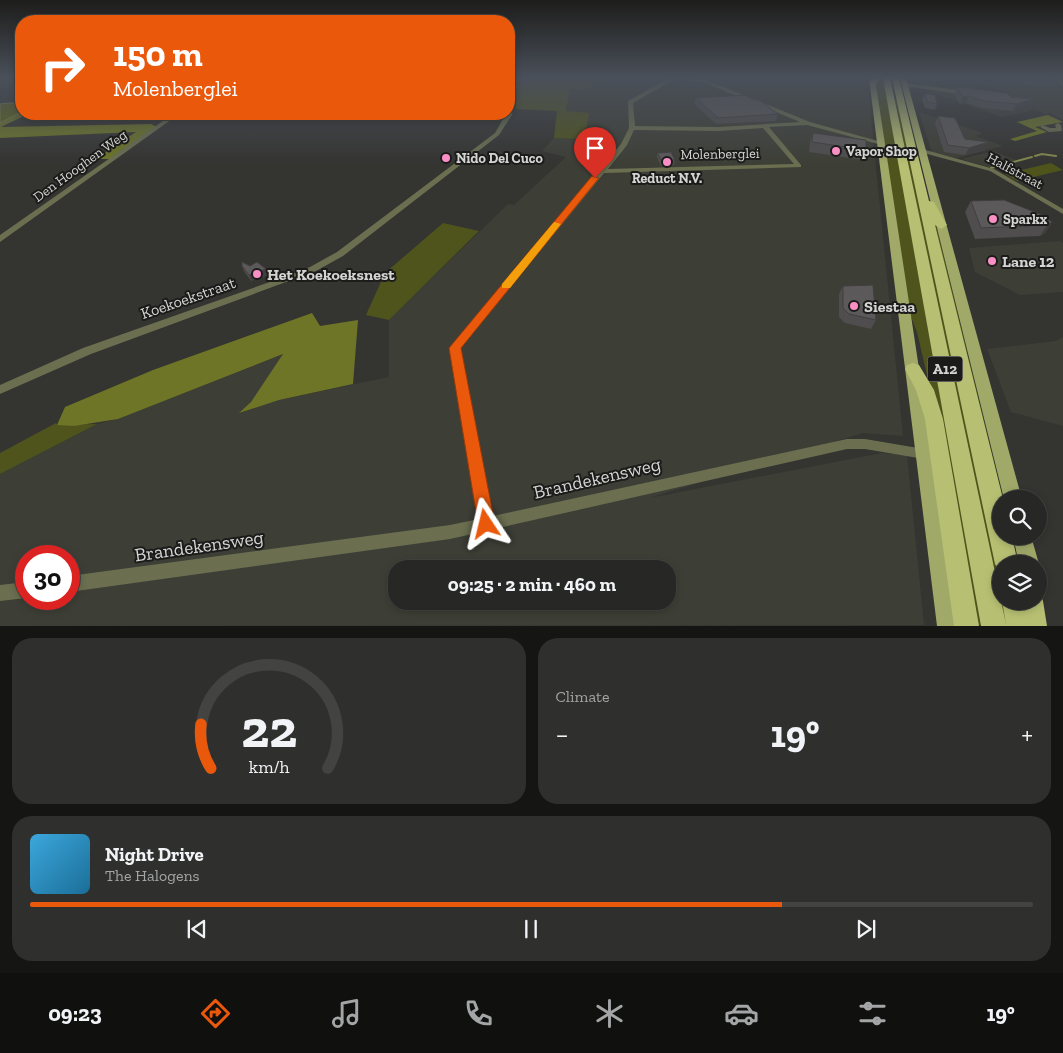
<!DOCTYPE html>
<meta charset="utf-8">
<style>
body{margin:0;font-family:"Zilla Slab",serif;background:#2f2f2d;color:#f1f3f6;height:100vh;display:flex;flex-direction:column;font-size:19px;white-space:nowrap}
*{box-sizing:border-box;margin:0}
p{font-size:16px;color:#a4a5a7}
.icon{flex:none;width:28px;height:28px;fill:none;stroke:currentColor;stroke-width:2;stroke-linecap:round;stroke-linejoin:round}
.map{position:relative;height:626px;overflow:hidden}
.details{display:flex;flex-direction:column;gap:12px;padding:12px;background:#151514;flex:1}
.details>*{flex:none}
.hud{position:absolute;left:15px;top:15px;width:500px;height:105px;border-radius:20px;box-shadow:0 2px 8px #0003,0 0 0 1px #434442;background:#ea580c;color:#fff;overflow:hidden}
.fabs{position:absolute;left:992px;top:490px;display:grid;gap:10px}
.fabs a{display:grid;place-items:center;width:55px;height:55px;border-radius:50%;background:#272725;box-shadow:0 2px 8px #0003,0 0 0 1px #434442;font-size:25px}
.speed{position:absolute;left:15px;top:545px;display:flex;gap:10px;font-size:25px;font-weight:700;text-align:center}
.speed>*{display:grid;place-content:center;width:65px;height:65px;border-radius:50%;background:#272725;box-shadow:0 2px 8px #0003,0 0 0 1px #434442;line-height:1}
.speed .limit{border:8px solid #d22;background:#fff;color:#111}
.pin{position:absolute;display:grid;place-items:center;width:42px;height:42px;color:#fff;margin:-51px -21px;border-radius:50% 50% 50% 0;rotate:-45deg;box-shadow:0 0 5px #0007}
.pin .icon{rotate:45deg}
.me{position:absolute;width:55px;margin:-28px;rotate:350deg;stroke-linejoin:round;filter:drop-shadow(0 0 4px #0008)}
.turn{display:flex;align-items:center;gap:18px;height:105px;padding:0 15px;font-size:22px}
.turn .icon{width:65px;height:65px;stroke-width:2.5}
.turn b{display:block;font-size:35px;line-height:42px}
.big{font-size:38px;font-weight:700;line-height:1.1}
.details .widget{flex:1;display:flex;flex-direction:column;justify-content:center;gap:8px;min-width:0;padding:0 18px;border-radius:20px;background:#2f2f2d}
.details .dial{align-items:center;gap:0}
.dial svg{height:130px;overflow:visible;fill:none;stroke:#434442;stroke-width:7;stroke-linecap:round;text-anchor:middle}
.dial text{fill:#f1f3f6;stroke:none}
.song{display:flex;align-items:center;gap:15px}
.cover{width:60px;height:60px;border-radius:8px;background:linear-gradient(135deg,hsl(200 70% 55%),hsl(200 70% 35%))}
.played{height:5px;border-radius:2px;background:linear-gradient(90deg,#ea580c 75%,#434442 75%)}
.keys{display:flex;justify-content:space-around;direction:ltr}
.heat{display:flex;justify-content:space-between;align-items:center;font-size:28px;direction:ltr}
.details .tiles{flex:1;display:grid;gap:12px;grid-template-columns:1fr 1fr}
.widget:last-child{grid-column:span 2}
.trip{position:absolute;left:388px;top:560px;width:288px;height:50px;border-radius:20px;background:#272725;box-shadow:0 2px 8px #0003,0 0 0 1px #434442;font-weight:700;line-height:50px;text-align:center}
.dock{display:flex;height:80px;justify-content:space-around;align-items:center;background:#10100f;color:#a4a5a7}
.dock .icon{width:35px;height:35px}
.dock .current{color:#ea580c}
.dock b{font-size:22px;color:#f1f3f6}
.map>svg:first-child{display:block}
.built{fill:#3d3f36;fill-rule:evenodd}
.green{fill:#4f541c}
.forest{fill:#6e7526}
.water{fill:#606713;stroke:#83884d}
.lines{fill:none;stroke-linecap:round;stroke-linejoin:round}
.stream{stroke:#83884d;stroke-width:2}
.minor{fill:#6b6f50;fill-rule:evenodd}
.major{fill:#a1a969;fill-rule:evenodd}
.highway{fill:#b7c072;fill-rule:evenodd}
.wall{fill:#4f4d4d}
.shaded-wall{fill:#403e3f}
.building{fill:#5c595a;stroke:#403e3f}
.route{fill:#ea580c;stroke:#983908}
.slow{fill:#f59e0b}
.poi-dot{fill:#fa8fc6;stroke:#1b1c1a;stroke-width:2}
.labels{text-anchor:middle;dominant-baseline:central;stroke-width:4;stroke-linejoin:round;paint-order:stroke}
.far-poi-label{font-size:14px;font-weight:bold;fill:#d4d4d3;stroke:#1b1c1a;text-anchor:start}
.far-street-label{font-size:14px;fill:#d4d4d3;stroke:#1b1c1a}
.shield{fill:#1b1c1a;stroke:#9c9d9c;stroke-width:1}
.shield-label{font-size:15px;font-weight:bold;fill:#d4d4d3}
.poi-label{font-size:16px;font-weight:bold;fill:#d4d4d3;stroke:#1b1c1a;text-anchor:start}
.street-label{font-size:16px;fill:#d4d4d3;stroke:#1b1c1a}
.near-street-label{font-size:19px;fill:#d4d4d3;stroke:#1b1c1a}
</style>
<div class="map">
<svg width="1063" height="626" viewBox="0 0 1063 626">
<rect width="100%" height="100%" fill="#343431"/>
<path class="built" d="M 580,78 L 867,78 L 903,436 L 863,433 L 649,498 L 882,453 L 907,455 L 924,625 L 0,626 L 0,474 L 97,424 L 118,419 L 284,354 L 251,402 L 240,413 L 279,400 L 389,377 L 389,320 L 508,204 L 514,205 L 566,157 L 542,151 L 554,138 L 580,139 L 566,112 L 570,89 L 585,90 L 597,82 ZM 26,556 L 69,556 L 69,599 L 26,599 ZM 396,569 L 666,569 L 666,601 L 396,601 Z
M 963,78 L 1056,78 L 1063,82 L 1063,120 L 1050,113 L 1045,114 L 1035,110 L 1002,117 L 924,90 L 992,96 L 1009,93 Z
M 919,112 L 983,133 L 976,136 L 1003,146 L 957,158 L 932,153 Z
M 993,151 L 1016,160 L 991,168 L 961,159 Z
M 1060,241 L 1063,243 L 1063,292 L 1020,295 L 975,272 L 969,248 Z
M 1063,337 L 1063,426 L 1011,412 L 987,349 L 1056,341 Z"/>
<path class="green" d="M 532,78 L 580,78 L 598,82 L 585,90 L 570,89 L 566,111 L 589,113 L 586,131 L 580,139 L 554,138 L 557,111 L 516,109 L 518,84 Z
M 879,78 L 882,78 L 895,134 L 893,135 L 895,148 L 898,149 L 981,625 L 972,625 L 940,431 L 917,332 L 908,309 L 876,82 Z
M 895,100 L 898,101 L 1000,561 L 1001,601 L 1006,601 L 1010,625 L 1003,625 Z
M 1051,163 L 1063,170 L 1017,181 L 1005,174 Z
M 443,223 L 479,231 L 389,320 L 366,315 L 385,273 Z
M 933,223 L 936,224 L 1003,499 L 1001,499 Z
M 56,423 L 57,425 L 97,424 L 0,474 L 0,453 Z"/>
<path class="forest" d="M 21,112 L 21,114 L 28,114 L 1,127 L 151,124 L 157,127 L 111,159 L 95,159 L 136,132 L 0,138 L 0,123 Z
M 1048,115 L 1063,122 L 1035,127 L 1047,132 L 1015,141 L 1010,139 L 1037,131 L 1017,122 Z
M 312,313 L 320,326 L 358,320 L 353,384 L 279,400 L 239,413 L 251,402 L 283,354 L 118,419 L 74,426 L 57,425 L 65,407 L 153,370 Z"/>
<path class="water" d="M 9,103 L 21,103 L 21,112 L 0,123 L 0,104 Z"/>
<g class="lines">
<path class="stream" d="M 1035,156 L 1042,154 L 1056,156
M 991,168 L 1032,157"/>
<path class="minor" d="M 523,78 L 529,78 L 515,84 L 517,86 L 512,115 L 499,135 L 343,256 L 316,271 L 91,354 L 0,394 L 0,385 L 83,348 L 284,277 L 310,267 L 337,252 L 495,133 L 506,114 L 509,114 L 509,101 L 511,86 L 509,85 L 509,82 Z
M 669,78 L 706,80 L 810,122 L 885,143 L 882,145 L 807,125 L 769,127 L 801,165 L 801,167 L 604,173 L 460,349 L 493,516 L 847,439 L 865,439 L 924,449 L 929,450 L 931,454 L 929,458 L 924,459 L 865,449 L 847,449 L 450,539 L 69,592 L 69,576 L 450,525 L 479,519 L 450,348 L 621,144 L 629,128 L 628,101 ZM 673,80 L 703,82 L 800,122 L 719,127 L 635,126 L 633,103 ZM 763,128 L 794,164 L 608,169 L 627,145 L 634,130 L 719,131 Z
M 1051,78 L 1056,78 L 1063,82 L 1063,86 Z
M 905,83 L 967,91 L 970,93 L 967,95 L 903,86 Z
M 173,114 L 179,114 L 0,242 L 0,235 Z
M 1058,123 L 1061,125 L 1062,131 L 1049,132 L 1040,127 L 1043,125 L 1050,128 L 1056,128 L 1055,125 Z
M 922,149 L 994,169 L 1063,209 L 1063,214 L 990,171 L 920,152 L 919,151 Z
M 26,582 L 26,598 L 0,601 L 0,585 Z"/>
<path class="major" d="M 869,78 L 875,78 L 958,626 L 937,626 Z
M 900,78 L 906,78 L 1022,499 L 1004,499 Z
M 1013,536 L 1031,536 L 1039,564 L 1019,564 Z"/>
<path class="highway" d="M 874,78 L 881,78 L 873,87 L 869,85 Z
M 883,78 L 890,78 L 1006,624 L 1002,601 L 1039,601 L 1039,592 L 1043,601 L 1047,626 L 981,626 Z
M 892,78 L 899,78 L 929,201 L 934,202 L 947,225 L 941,229 L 935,225 L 1003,499 L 1001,536 L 1012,536 L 1018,564 L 1001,564 L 1001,573 L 995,564 Z
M 913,363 L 919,365 L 934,390 L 943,419 L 979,626 L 954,626 L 925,419 L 916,390 L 905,369 L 907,365 Z"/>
</g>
<path class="wall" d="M 1008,78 L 1052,78 L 1057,81 L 1053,87 L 1033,86 Z
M 957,87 L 1011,97 L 1034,99 L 1030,106 L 1013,111 L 981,108 L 966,103 L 960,104 L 954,94 Z
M 925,93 L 937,104 L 935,110 L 925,108 L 922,99 Z
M 696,98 L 751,100 L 778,114 L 776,121 L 716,124 L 694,104 Z
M 938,116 L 965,139 L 985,150 L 965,155 L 944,152 L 935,123 Z
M 813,133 L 866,150 L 863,160 L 809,152 L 810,142 Z
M 657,153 L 675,160 L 674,165 L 661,166 L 657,157 Z
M 971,201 L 1052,222 L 1045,233 L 1040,236 L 975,239 L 965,212 Z
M 242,266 L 266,269 L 268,275 L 251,281 L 244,271 Z
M 843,286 L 876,320 L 871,329 L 845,323 L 839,317 L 839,294 Z"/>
<path class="shaded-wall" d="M 969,96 L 966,103 L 960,104 L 963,97 Z
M 1034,99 L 1030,106 L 1013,111 L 1017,104 Z
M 989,142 L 985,150 L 965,155 L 969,148 Z
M 1052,222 L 1045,233 L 1040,236 L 1047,225 Z
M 266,269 L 268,275 L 251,281 L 249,275 Z"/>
<path class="building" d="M 1029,78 L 1052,78 L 1057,81 L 1036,80 Z
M 957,87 L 1007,93 L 1011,97 L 1034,99 L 1017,104 L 985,101 L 969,96 L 963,97 Z
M 925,93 L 935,95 L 937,104 L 927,102 Z
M 746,95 L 751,100 L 759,100 L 778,114 L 718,118 L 696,98 Z
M 938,116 L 955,118 L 965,139 L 989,142 L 969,148 L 948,145 Z
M 813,133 L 866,140 L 866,150 L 812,142 Z
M 671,152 L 675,160 L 662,161 L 657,153 Z
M 1004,200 L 1042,215 L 1052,222 L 1047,225 L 981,228 L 971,201 Z
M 242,262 L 250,266 L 257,262 L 266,269 L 249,275 L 242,266 Z
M 873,285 L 876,320 L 849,314 L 843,308 L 843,286 Z"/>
<linearGradient id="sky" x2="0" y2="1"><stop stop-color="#1d1d1b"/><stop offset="0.47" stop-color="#4a505a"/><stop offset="1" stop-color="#4a505a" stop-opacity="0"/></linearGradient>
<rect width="1063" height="165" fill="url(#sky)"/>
<path class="route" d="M 592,176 L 599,178 L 461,348 L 495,524 L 492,529 L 486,531 L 481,529 L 478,524 L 449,348 Z"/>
<path class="slow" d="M 554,222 L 561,224 L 510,288 L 502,288 L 502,284 Z"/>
<g class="poi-dot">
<circle cx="836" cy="151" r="5"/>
<circle cx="446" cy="158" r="5"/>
<circle cx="667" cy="162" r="5"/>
<circle cx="993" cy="219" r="5"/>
<circle cx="992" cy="261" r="5"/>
<circle cx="257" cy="274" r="5"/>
<circle cx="854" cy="306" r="5"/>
</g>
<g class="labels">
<g class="far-poi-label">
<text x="846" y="151">Vapor Shop</text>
<text x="456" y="158">Nido Del Cuco</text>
<text x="667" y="178" text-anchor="middle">Reduct N.V.</text>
<text x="1003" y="219">Sparkx</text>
</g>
<g class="far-street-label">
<text transform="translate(720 154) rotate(-1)">Molenberglei</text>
<text transform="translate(80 166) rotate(-36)">Den Hooghen Weg</text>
<text transform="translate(1015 171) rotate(28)">Halfstraat</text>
</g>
<rect class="shield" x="927.5" y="356.5" width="35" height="25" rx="4"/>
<g class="shield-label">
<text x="945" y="369">A12</text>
</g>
<g class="poi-label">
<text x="1002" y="261">Lane 12</text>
<text x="267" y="274">Het Koekoeksnest</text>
<text x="864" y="306">Siestaa</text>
</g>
<g class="street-label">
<text transform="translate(188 298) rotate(-19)">Koekoekstraat</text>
</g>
<g class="near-street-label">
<text transform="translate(597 478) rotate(-13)">Brandekensweg</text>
<text transform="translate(199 546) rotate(-8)">Brandekensweg</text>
</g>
</g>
</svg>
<div class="fabs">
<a><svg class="icon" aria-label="search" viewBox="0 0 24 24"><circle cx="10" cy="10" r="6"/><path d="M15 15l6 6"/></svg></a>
<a><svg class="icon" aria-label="layers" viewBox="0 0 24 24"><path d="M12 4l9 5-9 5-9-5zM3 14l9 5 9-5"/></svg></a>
</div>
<div class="speed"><div class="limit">30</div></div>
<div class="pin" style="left:595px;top:178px;background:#d93025"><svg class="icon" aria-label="arrive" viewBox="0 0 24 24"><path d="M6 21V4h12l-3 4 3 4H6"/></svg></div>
<svg class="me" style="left:486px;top:524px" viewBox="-20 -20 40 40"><path d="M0-17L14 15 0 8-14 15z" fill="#ea580c" stroke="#fff" stroke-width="4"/></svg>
<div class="trip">09:25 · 2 min · 460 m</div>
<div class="hud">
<div class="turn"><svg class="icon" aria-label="right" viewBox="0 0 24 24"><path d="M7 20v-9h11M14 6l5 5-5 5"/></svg><div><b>150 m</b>Molenberglei</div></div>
</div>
</div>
<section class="details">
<div class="tiles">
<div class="widget dial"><svg viewBox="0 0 100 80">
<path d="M14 69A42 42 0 1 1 86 69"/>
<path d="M14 69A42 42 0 0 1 8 42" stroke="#ea580c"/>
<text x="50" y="56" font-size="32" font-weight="700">22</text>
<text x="50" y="72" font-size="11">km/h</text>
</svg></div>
<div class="widget"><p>Climate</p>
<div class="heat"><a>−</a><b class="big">19°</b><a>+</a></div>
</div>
<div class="widget">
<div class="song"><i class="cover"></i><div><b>Night Drive</b><p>The Halogens</p></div></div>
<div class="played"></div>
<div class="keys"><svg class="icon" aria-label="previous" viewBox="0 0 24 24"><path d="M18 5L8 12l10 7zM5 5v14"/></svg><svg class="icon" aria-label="pause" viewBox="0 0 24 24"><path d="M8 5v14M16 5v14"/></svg><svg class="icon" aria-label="next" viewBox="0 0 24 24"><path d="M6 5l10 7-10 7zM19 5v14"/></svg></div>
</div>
</div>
</section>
<nav class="dock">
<b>09:23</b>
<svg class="icon current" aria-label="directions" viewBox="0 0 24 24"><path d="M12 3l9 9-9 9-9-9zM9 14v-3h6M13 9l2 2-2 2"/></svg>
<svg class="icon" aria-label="music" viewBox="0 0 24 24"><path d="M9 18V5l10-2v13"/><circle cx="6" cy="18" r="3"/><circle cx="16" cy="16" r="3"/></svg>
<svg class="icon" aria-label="phone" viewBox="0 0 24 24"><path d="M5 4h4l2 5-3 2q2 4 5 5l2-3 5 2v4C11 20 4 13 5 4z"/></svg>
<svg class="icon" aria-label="climate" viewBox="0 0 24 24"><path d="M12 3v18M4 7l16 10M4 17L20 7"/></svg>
<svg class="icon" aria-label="car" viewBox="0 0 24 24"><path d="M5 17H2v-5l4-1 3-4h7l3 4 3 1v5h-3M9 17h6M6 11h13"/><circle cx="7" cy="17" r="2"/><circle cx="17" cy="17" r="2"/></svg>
<svg class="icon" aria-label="filters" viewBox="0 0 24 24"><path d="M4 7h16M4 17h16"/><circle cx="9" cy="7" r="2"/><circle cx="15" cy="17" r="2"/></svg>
<b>19°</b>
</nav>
